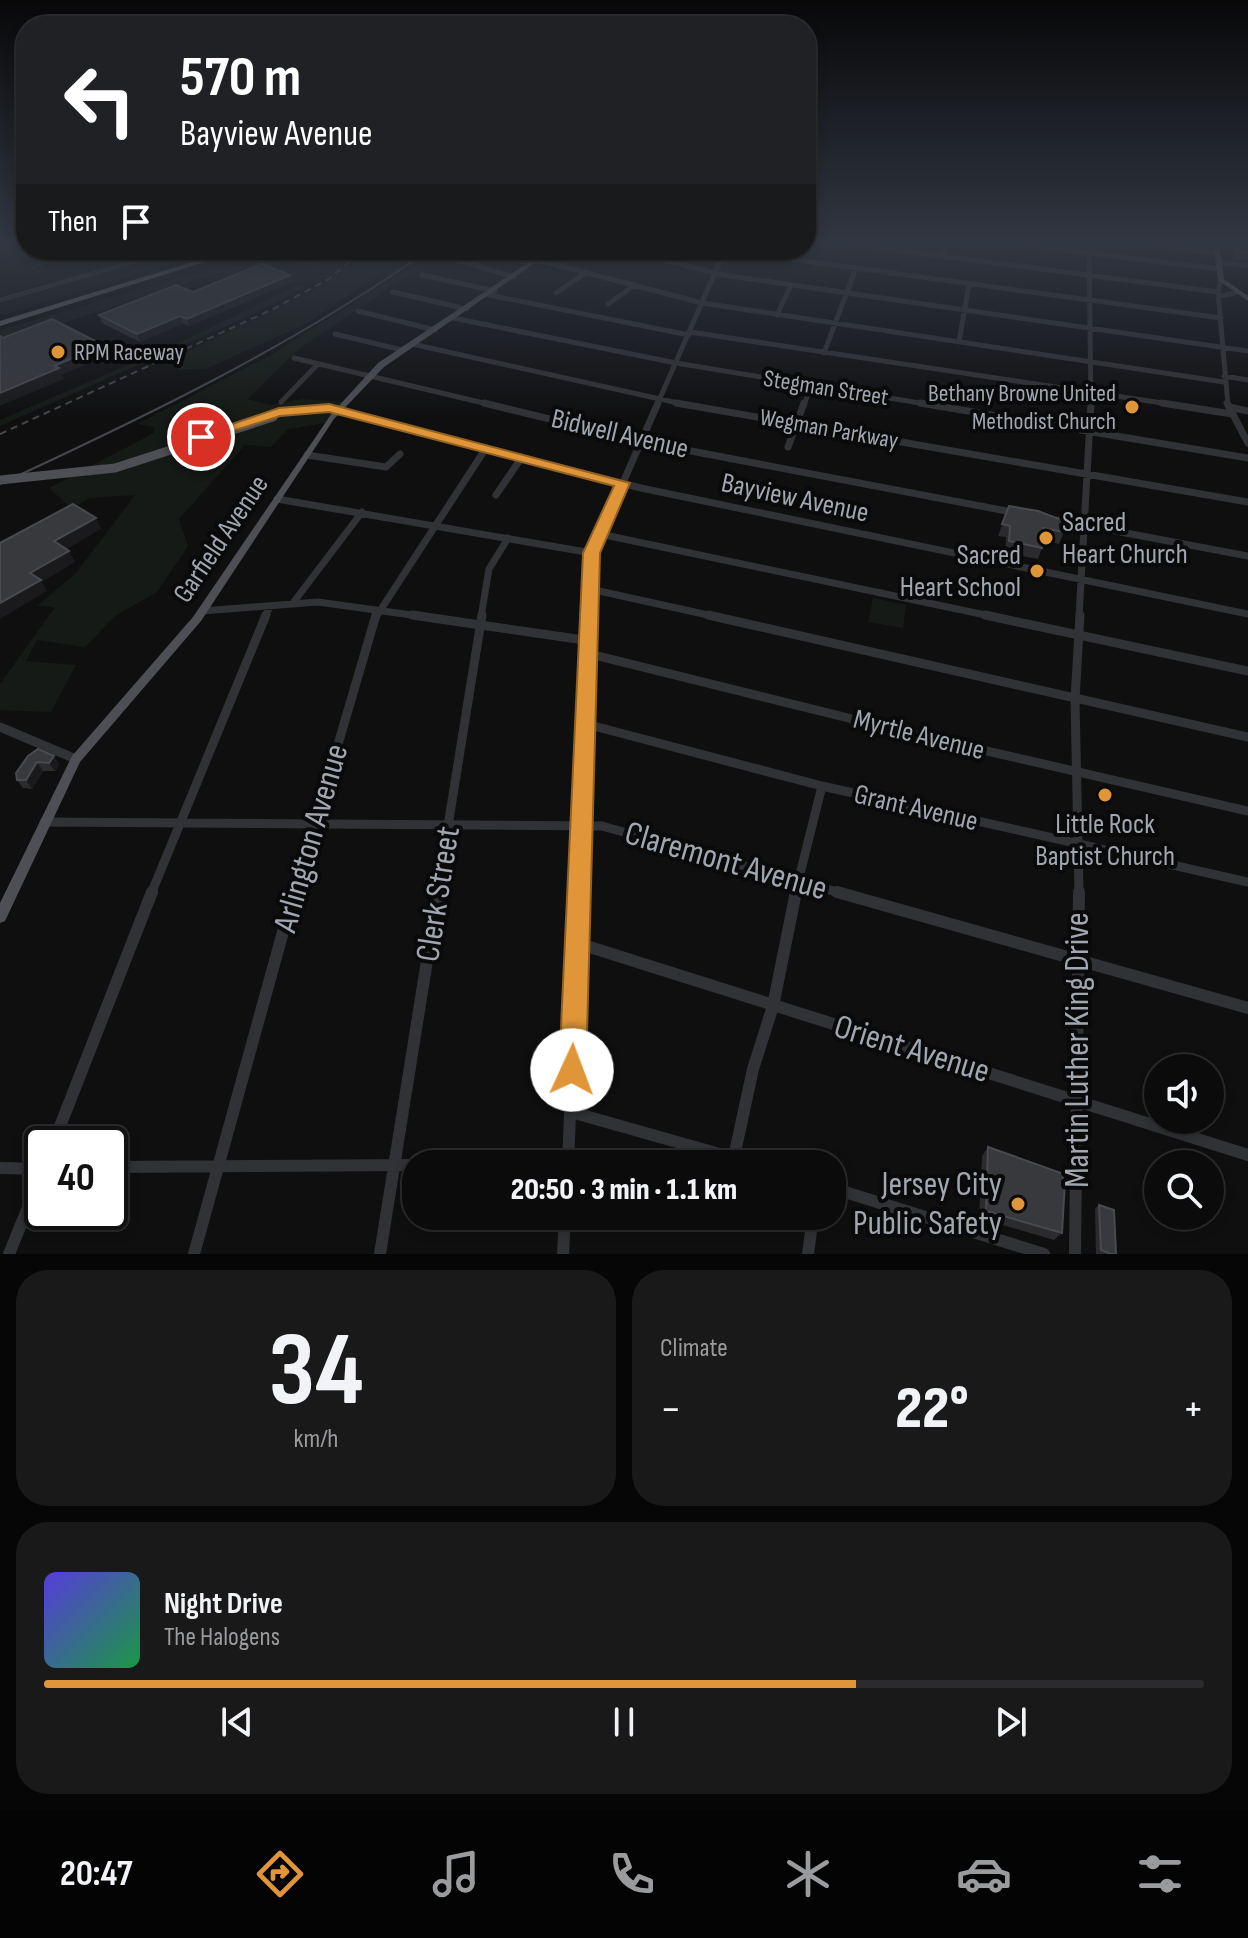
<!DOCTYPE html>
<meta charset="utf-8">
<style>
body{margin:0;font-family:"Sofia Sans Condensed",sans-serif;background:#19191a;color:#f1f3f6;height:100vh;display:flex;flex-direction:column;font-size:30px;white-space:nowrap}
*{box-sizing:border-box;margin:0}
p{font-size:26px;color:#9a9b9d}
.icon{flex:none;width:44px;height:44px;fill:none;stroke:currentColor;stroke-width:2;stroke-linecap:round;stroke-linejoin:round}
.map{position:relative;height:1254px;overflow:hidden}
.sheet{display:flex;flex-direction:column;gap:16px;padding:16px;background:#060607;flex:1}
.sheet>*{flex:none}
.top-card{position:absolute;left:16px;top:16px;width:800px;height:244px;border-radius:32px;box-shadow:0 4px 12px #0003,0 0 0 2px #2b2b2d;background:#202124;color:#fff;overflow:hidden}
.buttons{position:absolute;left:1144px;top:1054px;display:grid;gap:16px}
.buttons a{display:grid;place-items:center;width:80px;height:80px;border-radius:50%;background:#0b0b0c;box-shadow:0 4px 12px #0003,0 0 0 2px #2b2b2d;font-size:40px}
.speed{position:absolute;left:24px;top:1126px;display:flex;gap:16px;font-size:40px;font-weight:700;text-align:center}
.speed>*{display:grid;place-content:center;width:104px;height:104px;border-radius:50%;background:#0b0b0c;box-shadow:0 4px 12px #0003,0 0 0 2px #2b2b2d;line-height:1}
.speed .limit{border:4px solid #111;border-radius:12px;background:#fff;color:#111}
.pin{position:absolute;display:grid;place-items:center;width:68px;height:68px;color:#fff;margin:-34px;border:4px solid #fff;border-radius:50%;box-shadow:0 2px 8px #0007}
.me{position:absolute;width:88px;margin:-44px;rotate:2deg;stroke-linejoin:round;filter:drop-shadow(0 0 6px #0008)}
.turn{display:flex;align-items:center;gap:28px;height:168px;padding:0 32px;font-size:36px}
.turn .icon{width:104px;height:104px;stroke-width:2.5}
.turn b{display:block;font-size:56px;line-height:68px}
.then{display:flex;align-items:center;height:76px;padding:0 32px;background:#0003;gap:16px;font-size:30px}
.big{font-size:60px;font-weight:800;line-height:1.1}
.sheet .widget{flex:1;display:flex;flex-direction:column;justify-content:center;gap:12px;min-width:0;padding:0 28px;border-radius:32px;background:#19191a}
.sheet .dial{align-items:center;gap:0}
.dial b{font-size:104px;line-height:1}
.song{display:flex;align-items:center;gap:24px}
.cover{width:96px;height:96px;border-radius:12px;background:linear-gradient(135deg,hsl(250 70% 55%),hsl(140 70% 35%))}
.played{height:8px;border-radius:4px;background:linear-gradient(90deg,#e09638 70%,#2b2b2d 70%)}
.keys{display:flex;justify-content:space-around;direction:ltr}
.heat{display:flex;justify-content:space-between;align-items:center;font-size:44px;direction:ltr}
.sheet .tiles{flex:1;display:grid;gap:16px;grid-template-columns:1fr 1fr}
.widget:last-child{grid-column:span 2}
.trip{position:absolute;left:402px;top:1150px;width:444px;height:80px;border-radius:32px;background:#0b0b0c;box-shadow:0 4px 12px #0003,0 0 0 2px #2b2b2d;font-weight:800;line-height:80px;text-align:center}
.menu{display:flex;height:128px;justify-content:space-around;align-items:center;background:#040405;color:#9a9b9d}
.menu .icon{width:56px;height:56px}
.menu .active{color:#e09638}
.menu b{font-size:36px;color:#f1f3f6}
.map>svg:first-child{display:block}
.green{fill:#161a16}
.water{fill:#272e32}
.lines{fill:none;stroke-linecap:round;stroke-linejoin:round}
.minor-far3{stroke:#313235;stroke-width:5}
.minor-far2{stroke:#313235;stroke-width:7}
.minor-far1{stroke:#313235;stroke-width:9}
.minor{stroke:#313235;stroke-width:12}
.major{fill:#4d4f54;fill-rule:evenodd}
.highway{fill:#5d6065;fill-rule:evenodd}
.tram{stroke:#44464a;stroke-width:2}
.rail{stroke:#44464a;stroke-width:2;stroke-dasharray:7 5;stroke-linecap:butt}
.major-bridge{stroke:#4d4f54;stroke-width:9}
.wall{fill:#2b2b2e}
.shaded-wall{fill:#1a1a1c}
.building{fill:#38393c;stroke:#484a4e;stroke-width:2}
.route{fill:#e09638;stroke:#926224;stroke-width:2}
.poi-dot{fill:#e09638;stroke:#0a0a0b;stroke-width:3}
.labels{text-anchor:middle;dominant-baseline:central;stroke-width:8;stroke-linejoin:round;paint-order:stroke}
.far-poi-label{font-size:24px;fill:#a1a7b0;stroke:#0a0a0b;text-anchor:start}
.far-street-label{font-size:24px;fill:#a1a7b0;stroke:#0a0a0b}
.street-label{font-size:28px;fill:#a1a7b0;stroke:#0a0a0b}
.poi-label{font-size:28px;fill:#a1a7b0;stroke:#0a0a0b;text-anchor:start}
.near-street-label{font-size:34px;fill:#a1a7b0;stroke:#0a0a0b}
.near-poi-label{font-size:34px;fill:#a1a7b0;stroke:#0a0a0b;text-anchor:end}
</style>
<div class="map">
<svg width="1248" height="1254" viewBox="0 0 1248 1254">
<rect width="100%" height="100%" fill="#0f0f10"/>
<path class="green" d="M 0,242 L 26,242 L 26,250 L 163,250 L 0,296 Z
M 183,250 L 214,250 L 0,316 L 0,303 Z
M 328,250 L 342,250 L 313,260 L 319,268 L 291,261 L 209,276 L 63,323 L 0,339 L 0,330 L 184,276 Z
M 372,250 L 415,250 L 308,323 L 206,369 L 178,370 L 178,356 L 318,288 Z
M 427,263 L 299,349 L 248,399 L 270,405 L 302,399 L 344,402 L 326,423 L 288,429 L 271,447 L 245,445 L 179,519 L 188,546 L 157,592 L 115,616 L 85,647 L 37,640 L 26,661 L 76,665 L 51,712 L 0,710 L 0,684 L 55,607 L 37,606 L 76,573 L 135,495 L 89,498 L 72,509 L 49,488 L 154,433 L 155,427 L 137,424 L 269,356 L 401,273 Z
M 299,284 L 305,287 L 256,313 L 0,426 L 0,420 L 183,341 Z
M 873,598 L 906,605 L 903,628 L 868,622 Z"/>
<path class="water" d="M 46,250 L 102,250 L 30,269 L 39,262 L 34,257 Z"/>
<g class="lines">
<path class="minor-far3" d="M 832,242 L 1218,292
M 999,242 L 1219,269
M 1089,242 L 1091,405
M 1138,242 L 1218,254
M 625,250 L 723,275 L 1248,351
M 724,250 L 1221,318
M 434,253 L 514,277
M 942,256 L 946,242
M 538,260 L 702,303 L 1224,382
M 1219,262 L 1248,266
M 471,265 L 492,250
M 422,275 L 495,291
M 1221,280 L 1218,292 L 1228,405
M 393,292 L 467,309
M 556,293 L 587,272
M 489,295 L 689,335
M 1220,296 L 1235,293
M 0,300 L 175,250
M 608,304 L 635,285
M 358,311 L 435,330
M 777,315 L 791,285
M 453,318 L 676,363 L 932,405
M 690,332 L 1176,405
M 335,334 L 402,350
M 959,342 L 969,284
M 412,344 L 687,405
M 824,353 L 856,268
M 294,358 L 492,405
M 1224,376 L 1248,380
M 281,402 L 318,364
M 657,405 L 725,250
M 804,405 L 811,386"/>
<path class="minor-far2" d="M 484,403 L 649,443 L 1017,513
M 676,403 L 1248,502
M 920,403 L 1248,458
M 1162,403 L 1232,414
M 1227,403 L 1248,443
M 1229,407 L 1248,411
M 337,411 L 641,488 L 1248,614
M 788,447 L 804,403
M 307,455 L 386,467 L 400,454
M 496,495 L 522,457
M 277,499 L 592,553
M 1057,520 L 1248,556
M 600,534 L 995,617
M 590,589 L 717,617
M 293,603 L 362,512
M 203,611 L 318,602 L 426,617
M 265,617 L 270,606
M 376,617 L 486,448
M 481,617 L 489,569 L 508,538
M 589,617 L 592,553 L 658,403
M 1079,617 L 1091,403"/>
<path class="minor-far1" d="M 412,615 L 591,641
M 708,615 L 1248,737
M 985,615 L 1248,671
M 590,654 L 917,735 L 1248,811
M 586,724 L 822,786 L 1248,882
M 0,727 L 76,759
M 44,822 L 602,826 L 844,894
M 151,894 L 266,615
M 294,894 L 376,615
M 437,894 L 482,615
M 579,894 L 590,615
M 795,894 L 822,786
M 1079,894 L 1075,699 L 1080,615"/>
<path class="minor" d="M 837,892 L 1248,1008
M 577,943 L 1248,1155
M 571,1112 L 755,1164
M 53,1144 L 152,892
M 734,1157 L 753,1069 L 773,1006 L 796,892
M 568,1164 L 579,892
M 110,1167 L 416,1165
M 0,1168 L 42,1169
M 832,1188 L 1044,1254
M 9,1254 L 42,1173
M 194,1254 L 294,892
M 380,1254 L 438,892
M 563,1254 L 565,1216
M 808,1254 L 813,1216
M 1075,1254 L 1079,892"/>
<path class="major" d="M 1213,242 L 1219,242 L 1224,279 L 1248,296 L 1248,301 L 1218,280 Z
M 547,250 L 554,250 L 384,367 L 334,419 L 201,621 L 80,762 L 5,921 L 0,923 L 0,903 L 72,756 L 193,617 L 332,413 L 311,410 L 272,416 L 269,416 L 269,412 L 311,406 L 336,409 L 378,363 Z"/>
<path class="highway" d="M 232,250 L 243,250 L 0,326 L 0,321 Z"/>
<path class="tram" d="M 0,484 C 149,415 294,345 429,250"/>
<path class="rail" d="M 0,434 L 271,310 L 329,279 L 365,250"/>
<path class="major-bridge" d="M 0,480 L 115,468 L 273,417"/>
</g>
<path class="wall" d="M 1236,245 L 1248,247 L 1248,260 L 1234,259 L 1233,252 Z
M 290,275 L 292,282 L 189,326 L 183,323 L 140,342 L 102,323 L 99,315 L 193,292 Z
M 1009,506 L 1064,532 L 1059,544 L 1043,540 L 1042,548 L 1038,559 L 1005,553 L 1006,537 L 998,536 Z
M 38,749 L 54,756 L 59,765 L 55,771 L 43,771 L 32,789 L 23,788 L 17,780 Z
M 988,1147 L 1062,1233 L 1054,1240 L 979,1218 L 982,1156 Z
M 1099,1205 L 1116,1254 L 1096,1254 L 1095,1209 Z"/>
<path class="shaded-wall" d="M 290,275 L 292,282 L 189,326 L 187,319 Z
M 180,316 L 183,323 L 140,342 L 137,334 Z
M 103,345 L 108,355 L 62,375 L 64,379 L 0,406 L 0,393 L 54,366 Z
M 96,518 L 101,529 L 60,553 L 54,541 Z
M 69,551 L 75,562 L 42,582 L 47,591 L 0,619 L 0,603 L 30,573 Z
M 54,756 L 59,765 L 55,771 L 49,763 Z
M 37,762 L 43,771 L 32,789 L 26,780 Z"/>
<path class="building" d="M 1236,245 L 1248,247 L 1248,253 L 1237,251 Z
M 262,264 L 290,275 L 187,319 L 180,316 L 137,334 L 99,315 L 176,285 L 193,292 Z
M 52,319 L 103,345 L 54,366 L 59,368 L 0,393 L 0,336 L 3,338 Z
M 73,504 L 96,518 L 54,541 L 69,551 L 30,573 L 41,580 L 0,603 L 0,543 Z
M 1009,506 L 1038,511 L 1067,522 L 1064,532 L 1043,528 L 1042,548 L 1009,541 L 1010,526 L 1002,524 Z
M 38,749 L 54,756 L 49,763 L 37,762 L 26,780 L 17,780 L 16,773 L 28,756 Z
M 988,1147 L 1061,1173 L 1065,1182 L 1062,1233 L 986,1211 Z
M 1099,1205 L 1114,1210 L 1116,1254 L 1111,1254 L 1101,1250 Z"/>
<linearGradient id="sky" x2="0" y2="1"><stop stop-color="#080809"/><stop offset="0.58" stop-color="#313742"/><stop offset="1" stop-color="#313742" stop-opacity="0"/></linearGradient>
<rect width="1248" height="418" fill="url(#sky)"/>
<path class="route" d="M 329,404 L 630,483 L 600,553 L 586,1070 L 582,1080 L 572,1084 L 563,1080 L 559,1070 L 583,553 L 614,486 L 329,412 L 280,416 L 201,441 L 194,437 L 279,408 Z"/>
<g class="poi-dot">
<circle cx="58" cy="352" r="8"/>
<circle cx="1132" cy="407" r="8"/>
<circle cx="1046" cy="538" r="8"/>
<circle cx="1037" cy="571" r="8"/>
<circle cx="1105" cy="795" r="8"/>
<circle cx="1018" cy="1204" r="8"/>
</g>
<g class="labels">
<g class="far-poi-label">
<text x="74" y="352">RPM Raceway</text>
<text x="1116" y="393" text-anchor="end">Bethany Browne United<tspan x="1116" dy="28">Methodist Church</tspan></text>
</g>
<g class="far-street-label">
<text transform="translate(826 388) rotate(9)">Stegman Street</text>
<text transform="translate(829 429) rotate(10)">Wegman Parkway</text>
</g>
<g class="street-label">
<text transform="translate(620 434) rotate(13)">Bidwell Avenue</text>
<text transform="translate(795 498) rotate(12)">Bayview Avenue</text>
<text transform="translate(221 539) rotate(-56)">Garfield Avenue</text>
<text transform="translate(919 735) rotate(14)">Myrtle Avenue</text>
<text transform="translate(916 808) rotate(13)">Grant Avenue</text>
</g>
<g class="poi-label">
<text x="1062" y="522">Sacred<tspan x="1062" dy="32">Heart Church</tspan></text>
<text x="1021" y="555" text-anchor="end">Sacred<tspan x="1021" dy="32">Heart School</tspan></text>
<text x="1105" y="824" text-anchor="middle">Little Rock<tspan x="1105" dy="32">Baptist Church</tspan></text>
</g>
<g class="near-street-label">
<text transform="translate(311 838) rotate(-74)">Arlington Avenue</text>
<text transform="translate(726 861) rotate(16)">Claremont Avenue</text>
<text transform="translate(438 894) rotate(-81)">Clerk Street</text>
<text transform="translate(912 1049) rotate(17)">Orient Avenue</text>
<text transform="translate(1077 1050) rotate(-90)">Martin Luther King Drive</text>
</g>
<g class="near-poi-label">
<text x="1002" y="1184">Jersey City<tspan x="1002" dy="39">Public Safety</tspan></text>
</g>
</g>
</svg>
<div class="buttons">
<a><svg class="icon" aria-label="sound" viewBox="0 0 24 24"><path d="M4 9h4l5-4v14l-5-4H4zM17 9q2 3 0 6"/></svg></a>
<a><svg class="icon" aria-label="search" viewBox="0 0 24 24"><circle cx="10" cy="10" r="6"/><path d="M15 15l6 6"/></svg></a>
</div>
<div class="speed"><div class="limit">40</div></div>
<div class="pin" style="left:201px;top:437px;background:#d93025"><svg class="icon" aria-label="arrive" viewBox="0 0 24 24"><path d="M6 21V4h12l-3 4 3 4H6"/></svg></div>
<svg class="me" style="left:572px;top:1070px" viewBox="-20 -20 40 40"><circle r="19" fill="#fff"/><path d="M0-13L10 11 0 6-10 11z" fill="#e09638"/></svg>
<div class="trip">20:50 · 3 min · 1.1 km</div>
<div class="top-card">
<div class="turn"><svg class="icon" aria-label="left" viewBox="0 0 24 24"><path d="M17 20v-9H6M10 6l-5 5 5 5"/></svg><div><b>570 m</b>Bayview Avenue</div></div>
<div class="then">Then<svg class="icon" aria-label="arrive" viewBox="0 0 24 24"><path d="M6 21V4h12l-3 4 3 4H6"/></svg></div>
</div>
</div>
<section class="sheet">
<div class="tiles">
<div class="widget dial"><b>34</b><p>km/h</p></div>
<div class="widget"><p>Climate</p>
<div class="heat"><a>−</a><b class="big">22°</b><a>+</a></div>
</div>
<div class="widget">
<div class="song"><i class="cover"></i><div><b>Night Drive</b><p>The Halogens</p></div></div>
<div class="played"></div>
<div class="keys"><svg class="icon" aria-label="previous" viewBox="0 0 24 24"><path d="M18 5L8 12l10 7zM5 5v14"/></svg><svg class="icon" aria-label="pause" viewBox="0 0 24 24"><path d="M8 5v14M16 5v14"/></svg><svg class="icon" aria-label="next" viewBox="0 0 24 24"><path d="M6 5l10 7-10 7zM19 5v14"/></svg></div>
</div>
</div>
</section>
<nav class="menu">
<b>20:47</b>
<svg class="icon active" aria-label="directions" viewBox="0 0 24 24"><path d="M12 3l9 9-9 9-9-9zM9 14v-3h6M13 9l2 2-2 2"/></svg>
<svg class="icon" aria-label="music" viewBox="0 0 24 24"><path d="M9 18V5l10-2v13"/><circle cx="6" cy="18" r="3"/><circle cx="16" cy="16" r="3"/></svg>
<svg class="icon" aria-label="phone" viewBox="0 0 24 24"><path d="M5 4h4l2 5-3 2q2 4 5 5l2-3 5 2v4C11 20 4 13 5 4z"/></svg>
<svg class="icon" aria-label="climate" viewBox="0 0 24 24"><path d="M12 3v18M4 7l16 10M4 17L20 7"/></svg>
<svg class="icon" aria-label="car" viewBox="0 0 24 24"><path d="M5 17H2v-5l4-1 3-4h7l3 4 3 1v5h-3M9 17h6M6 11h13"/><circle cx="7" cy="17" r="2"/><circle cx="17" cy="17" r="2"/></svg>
<svg class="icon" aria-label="filters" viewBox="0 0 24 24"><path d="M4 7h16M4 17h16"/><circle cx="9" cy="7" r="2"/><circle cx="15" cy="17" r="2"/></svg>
</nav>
